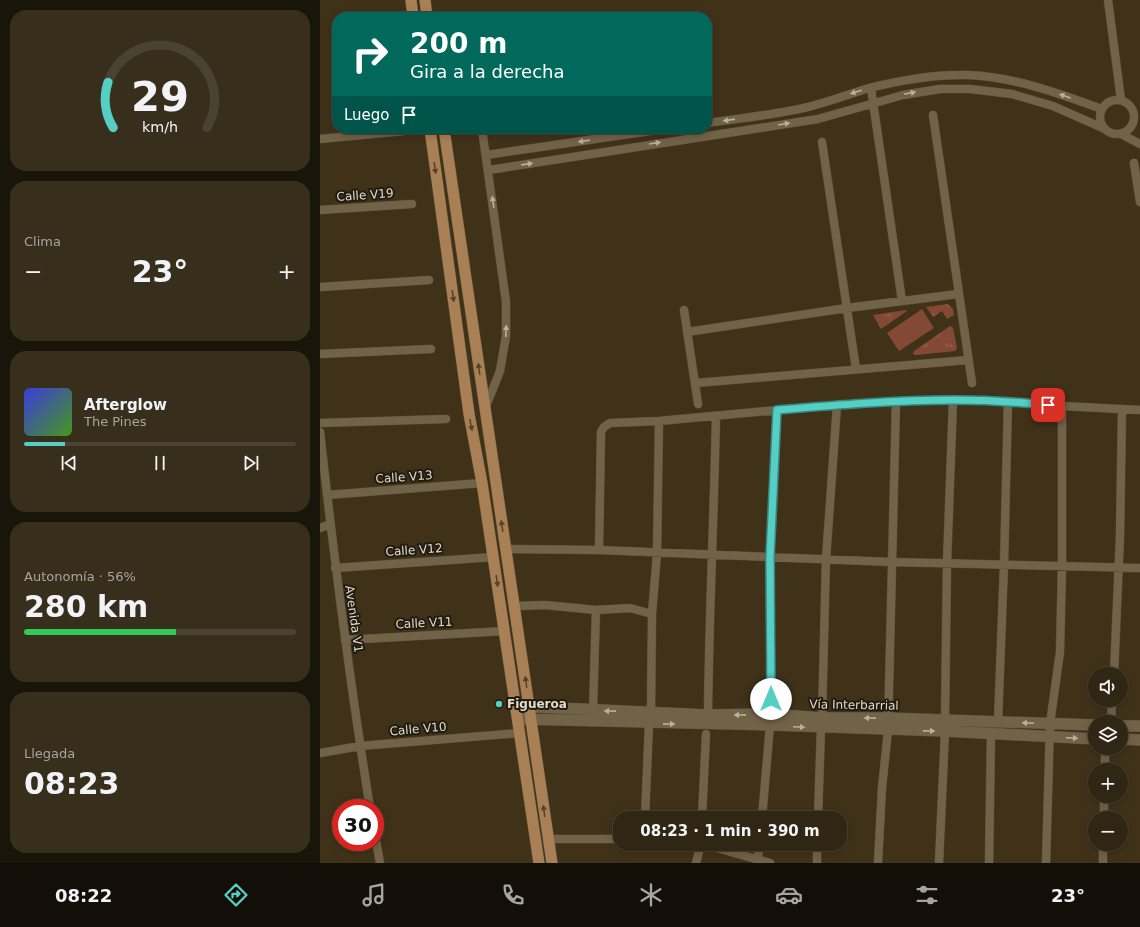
<!DOCTYPE html>
<html lang="es">
<meta charset="utf-8">
<style>
body{margin:0;font-family:"DejaVu Sans",sans-serif;background:#372e1c;color:#f1f3f6;height:100vh;display:flex;flex-direction:column;font-size:15px;white-space:nowrap}
*{box-sizing:border-box;margin:0}
p{font-size:13px;color:#a7a5a0}
.icon{flex:none;width:22px;height:22px;fill:none;stroke:currentColor;stroke-width:2;stroke-linecap:round;stroke-linejoin:round}
.map{position:relative;flex:1;overflow:hidden}
.panel{display:flex;flex-direction:column;gap:10px;padding:10px;background:#1a150a;width:320px}
.panel>*{flex:none}
.banner{position:absolute;left:12px;top:12px;width:380px;height:122px;border-radius:16px;box-shadow:0 2px 10px #0003,0 0 0 1px #4a4333;background:#00695c;color:#fff;overflow:hidden}
.buttons{position:absolute;left:768px;top:667px;display:grid;gap:8px}
.buttons a{display:grid;place-items:center;width:40px;height:40px;border-radius:50%;background:#2f2613;box-shadow:0 2px 10px #0003,0 0 0 1px #4a4333;font-size:20px}
.speed{position:absolute;left:12px;top:799px;display:flex;gap:8px;font-size:20px;font-weight:700;text-align:center}
.speed>*{display:grid;place-content:center;width:52px;height:52px;border-radius:50%;background:#2f2613;box-shadow:0 2px 10px #0003,0 0 0 1px #4a4333;line-height:1}
.speed .limit{border:6px solid #d22;background:#fff;color:#111}
.pin{position:absolute;display:grid;place-items:center;width:34px;height:34px;color:#fff;margin:-17px;border-radius:8px;box-shadow:0 2px 6px #0006}
.me{position:absolute;width:44px;margin:-22px;rotate:0deg;stroke-linejoin:round;filter:drop-shadow(0 0 3px #0008)}
.turn{display:flex;align-items:center;gap:14px;height:84px;padding:0 12px;font-size:18px}
.turn .icon{width:52px;height:52px;stroke-width:2.5}
.turn b{display:block;font-size:28px;line-height:34px}
.then{display:flex;align-items:center;height:38px;padding:0 12px;background:#0003;gap:8px;font-size:15px}
.big{font-size:30px;font-weight:600;line-height:1.1}
.panel .widget{flex:1;display:flex;flex-direction:column;justify-content:center;gap:6px;min-width:0;padding:0 14px;border-radius:16px;background:#372e1c}
.panel .dial{align-items:center;gap:0}
.dial svg{height:104px;overflow:visible;fill:none;stroke:#4a4333;stroke-width:7;stroke-linecap:round;text-anchor:middle}
.dial text{fill:#f1f3f6;stroke:none}
.song{display:flex;align-items:center;gap:12px}
.cover{width:48px;height:48px;border-radius:6px;background:linear-gradient(135deg,hsl(240 70% 55%),hsl(100 70% 35%))}
.played{height:4px;border-radius:2px;background:linear-gradient(90deg,#55cec4 15%,#4a4333 15%)}
.keys{display:flex;justify-content:space-around;direction:ltr}
.heat{display:flex;justify-content:space-between;align-items:center;font-size:22px;direction:ltr}
.charge{height:6px;border-radius:3px;background:linear-gradient(90deg,#34c759 56%,#4a4333 0)}
.trip{position:absolute;left:293px;top:811px;width:234px;height:40px;border-radius:16px;background:#2f2613;box-shadow:0 2px 10px #0003,0 0 0 1px #4a4333;font-weight:600;line-height:40px;text-align:center}
.tab-bar{display:flex;height:64px;justify-content:space-around;align-items:center;background:#130f08;color:#a7a5a0}
.tab-bar .icon{width:28px;height:28px}
.tab-bar .current{color:#55cec4}
.tab-bar b{font-size:18px;color:#f1f3f6}
main{display:flex;flex:1;min-height:0}
.map>svg:first-child{display:block}
.grass{fill:url(#grass-tufts)}
.garden{fill:#834934}
.lines{fill:none;stroke-linecap:round;stroke-linejoin:round}
.minor-casing{stroke:#5a4f3a;stroke-width:9}
.secondary-casing{stroke:#5a4f3a;stroke-width:12}
.primary-casing{stroke:#5a4f3a;stroke-width:12}
.minor{stroke:#716348;stroke-width:8}
.secondary{stroke:#716348;stroke-width:11}
.primary{stroke:#a98055;stroke-width:11}
.oneway{fill:#bab09c}
.oneway2{fill:#57432c}
.route-casing{stroke:#37867f;stroke-width:10}
.route{stroke:#55cec4;stroke-width:7}
.poi-dot{fill:#55cec4;stroke:#211b10;stroke-width:1.5}
.labels{text-anchor:middle;dominant-baseline:central;stroke-width:4;stroke-linejoin:round;paint-order:stroke}
.street-label{font-size:12px;fill:#e1d9ca;stroke:#211b10}
.poi-label{font-size:12px;font-weight:bold;fill:#e1d9ca;stroke:#211b10;text-anchor:start}
</style>
<main>
<section class="panel">
<div class="widget dial"><svg viewBox="0 0 100 80">
<path d="M14 69A42 42 0 1 1 86 69"/>
<path d="M14 69A42 42 0 0 1 10 34" stroke="#55cec4"/>
<text x="50" y="56" font-size="32" font-weight="700">29</text>
<text x="50" y="72" font-size="11">km/h</text>
</svg></div>
<div class="widget"><p>Clima</p>
<div class="heat"><a>−</a><b class="big">23°</b><a>+</a></div>
</div>
<div class="widget">
<div class="song"><i class="cover"></i><div><b>Afterglow</b><p>The Pines</p></div></div>
<div class="played"></div>
<div class="keys"><svg class="icon" aria-label="previous" viewBox="0 0 24 24"><path d="M18 5L8 12l10 7zM5 5v14"/></svg><svg class="icon" aria-label="pause" viewBox="0 0 24 24"><path d="M8 5v14M16 5v14"/></svg><svg class="icon" aria-label="next" viewBox="0 0 24 24"><path d="M6 5l10 7-10 7zM19 5v14"/></svg></div>
</div>
<div class="widget"><p>Autonomía · 56%</p><b class="big">280 km</b><div class="charge"></div></div>
<div class="widget"><p>Llegada</p><b class="big">08:23</b></div>
</section>
<div class="map">
<svg width="820" height="863" viewBox="0 0 820 863">
<defs>
<pattern id="grass-tufts" width="24" height="20" patternUnits="userSpaceOnUse"><rect width="24" height="20" fill="#834934"/><path d="M3 7l-1-3M5 7V3M7 7l1-3M15 17l-1-3M17 17v-4M19 17l1-3" fill="none" stroke="#946350"/></pattern>
</defs>
<rect width="100%" height="100%" fill="#3f3219"/>
<path class="grass" d="M 628,304 L 633,309 L 634,315 L 627,319 L 622,311 L 613,317 L 606,307 Z
M 587,311 L 561,329 L 553,315 L 586,310 Z
M 630,326 L 633,328 L 637,348 L 635,351 L 596,355 L 593,354 L 594,351 Z"/>
<path class="garden" d="M 602,309 L 614,328 L 579,351 L 567,333 Z"/>
<g class="lines">
<g class="minor-casing">
<path id="minor" d="M 788,0 L 801,100
M 551,88 L 582,301
M780 117a17 17 0 1 1 34 0a17 17 0 1 1-34 0Z
M 613,115 L 652,383
M 387,123 C 421,118 455,115 488,107 C 509,102 529,94 549,88 C 581,80 615,74 648,75 C 695,77 738,93 782,109
M 162,129 L 186,302 L 186,336 L 180,371 L 166,406
M 801,134 L 820,144
M 0,139 L 84,131
M 502,142 L 536,369
M 166,155 L 344,129
M 814,163 L 820,202
M 169,170 L 498,119 L 583,95 L 620,89 L 650,89 L 692,94 L 733,106 L 785,129
M 0,210 L 92,204
M 0,287 L 109,280
M 364,310 L 378,404
M 367,332 L 527,308 L 638,294
M 0,354 L 111,349
M 376,383 L 648,360
M 0,423 L 126,419
M 0,432 C 14,558 30,683 50,808
M 7,495 L 162,483
M 0,528 L 10,524
M 186,549 L 279,550 L 571,562 L 820,568
M 279,550 L 281,432 L 284,427 L 290,423 L 339,421 L 457,410 L 576,401 L 633,400 L 688,401 L 742,406 L 820,410
M 15,568 L 174,557
M 195,606 L 225,605 L 276,610 L 310,608 L 332,614
M 25,640 L 185,631
M 794,674 L 800,536 L 802,409
M 273,710 L 276,610
M 451,714 L 450,557 L 457,410
M 388,715 C 389,615 394,516 396,416
M 502,718 L 506,559 L 517,405
M 625,720 L 627,563 L 633,400
M 678,722 L 684,565 L 688,401
M 791,722 L 792,700
M 0,753 L 40,746 L 199,733
M 785,770 L 785,748
M 325,818 L 329,723 L 331,712 L 332,614 L 337,553 L 339,421
M 382,818 L 386,734
M 442,818 L 450,725
M 498,818 L 501,728
M 784,818 L 784,796
M 55,835 L 60,863
M 228,839 L 300,839
M 383,844 L 450,863
M 438,860 L 439,844
M 376,863 L 381,844
M 497,863 L 497,844
M 558,863 L 562,788 L 568,730 L 576,401
M 619,863 L 625,731
M 669,863 L 671,734
M 726,863 L 730,724 L 740,652 L 742,566 L 742,406
M 783,863 L 783,844"/>
</g>
<g class="secondary-casing">
<path id="secondary" d="M 196,706 L 388,715 L 451,714 L 502,718 L 568,718 L 775,725
M 198,719 L 450,725 L 625,731 L 775,739
M 801,726 L 820,726
M 801,739 L 820,740"/>
</g>
<g class="primary-casing">
<path id="primary" d="M 91,0 L 93,17
M 105,0 L 107,17
M 110,129 L 149,414 L 162,483 L 219,863
M 124,129 L 232,863"/>
</g>
<use href="#minor" class="minor"/>
<use href="#secondary" class="secondary"/>
<use href="#primary" class="primary"/>
</g>
<defs><path id="oneway-solid" d="M-6-.8H1V-3.2L6.5 0L1 3.2V.8H-6Z"/></defs>
<g class="oneway">
<use href="#oneway-solid" transform="translate(536 92) rotate(163)"/>
<use href="#oneway-solid" transform="translate(590 93) rotate(-12)"/>
<use href="#oneway-solid" transform="translate(745 96) rotate(-161)"/>
<use href="#oneway-solid" transform="translate(409 120) rotate(172)"/>
<use href="#oneway-solid" transform="translate(464 124) rotate(-10)"/>
<use href="#oneway-solid" transform="translate(264 141) rotate(172)"/>
<use href="#oneway-solid" transform="translate(335 143) rotate(-9)"/>
<use href="#oneway-solid" transform="translate(207 164) rotate(-9)"/>
<use href="#oneway-solid" transform="translate(173 202) rotate(-98)"/>
<use href="#oneway-solid" transform="translate(186 331) rotate(-88)"/>
<use href="#oneway-solid" transform="translate(290 711) rotate(-179)"/>
<use href="#oneway-solid" transform="translate(420 715) rotate(179)"/>
<use href="#oneway-solid" transform="translate(550 718) rotate(-179)"/>
<use href="#oneway-solid" transform="translate(708 723) rotate(-178)"/>
<use href="#oneway-solid" transform="translate(349 724) rotate(1)"/>
<use href="#oneway-solid" transform="translate(479 727) rotate(3)"/>
<use href="#oneway-solid" transform="translate(609 731) rotate(1)"/>
<use href="#oneway-solid" transform="translate(752 738) rotate(2)"/>
</g>
<g class="oneway2">
<use href="#oneway-solid" transform="translate(115 168) rotate(82)"/>
<use href="#oneway-solid" transform="translate(133 296) rotate(82)"/>
<use href="#oneway-solid" transform="translate(159 369) rotate(-98)"/>
<use href="#oneway-solid" transform="translate(151 425) rotate(79)"/>
<use href="#oneway-solid" transform="translate(182 526) rotate(-99)"/>
<use href="#oneway-solid" transform="translate(177 581) rotate(81)"/>
<use href="#oneway-solid" transform="translate(206 682) rotate(-98)"/>
<use href="#oneway-solid" transform="translate(224 811) rotate(-98)"/>
</g>
<g class="lines">
<g class="route-casing">
<path id="route" d="M 451,699 L 450,557 L 457,410 C 516,405 575,400 634,400 C 666,400 697,402 728,405"/>
</g>
<use href="#route" class="route"/>
</g>
<circle class="poi-dot" cx="179" cy="704" r="4"/>
<g class="labels">
<g class="street-label">
<text transform="translate(45 195) rotate(-4)">Calle V19</text>
<text transform="translate(84 477) rotate(-4)">Calle V13</text>
<text transform="translate(94 550) rotate(-4)">Calle V12</text>
<text transform="translate(34 619) rotate(82)">Avenida V1</text>
<text transform="translate(104 623) rotate(-3)">Calle V11</text>
<text transform="translate(534 705) rotate(1)">Vía Interbarrial</text>
<text transform="translate(98 729) rotate(-5)">Calle V10</text>
</g>
<g class="poi-label">
<text x="187" y="704">Figueroa</text>
</g>
</g>
</svg>
<div class="buttons">
<a><svg class="icon" aria-label="sound" viewBox="0 0 24 24"><path d="M4 9h4l5-4v14l-5-4H4zM17 9q2 3 0 6"/></svg></a>
<a><svg class="icon" aria-label="layers" viewBox="0 0 24 24"><path d="M12 4l9 5-9 5-9-5zM3 14l9 5 9-5"/></svg></a>
<a>+</a>
<a>−</a>
</div>
<div class="speed"><div class="limit">30</div></div>
<div class="pin" style="left:728px;top:405px;background:#d93025"><svg class="icon" aria-label="arrive" viewBox="0 0 24 24"><path d="M6 21V4h12l-3 4 3 4H6"/></svg></div>
<svg class="me" style="left:451px;top:699px" viewBox="-20 -20 40 40"><circle r="19" fill="#fff"/><path d="M0-13L10 11 0 6-10 11z" fill="#55cec4"/></svg>
<div class="trip">08:23 · 1 min · 390 m</div>
<div class="banner">
<div class="turn"><svg class="icon" aria-label="right" viewBox="0 0 24 24"><path d="M7 20v-9h11M14 6l5 5-5 5"/></svg><div><b>200 m</b>Gira a la derecha</div></div>
<div class="then">Luego<svg class="icon" aria-label="arrive" viewBox="0 0 24 24"><path d="M6 21V4h12l-3 4 3 4H6"/></svg></div>
</div>
</div>
</main>
<nav class="tab-bar">
<b>08:22</b>
<svg class="icon current" aria-label="directions" viewBox="0 0 24 24"><path d="M12 3l9 9-9 9-9-9zM9 14v-3h6M13 9l2 2-2 2"/></svg>
<svg class="icon" aria-label="music" viewBox="0 0 24 24"><path d="M9 18V5l10-2v13"/><circle cx="6" cy="18" r="3"/><circle cx="16" cy="16" r="3"/></svg>
<svg class="icon" aria-label="phone" viewBox="0 0 24 24"><path d="M5 4h4l2 5-3 2q2 4 5 5l2-3 5 2v4C11 20 4 13 5 4z"/></svg>
<svg class="icon" aria-label="climate" viewBox="0 0 24 24"><path d="M12 3v18M4 7l16 10M4 17L20 7"/></svg>
<svg class="icon" aria-label="car" viewBox="0 0 24 24"><path d="M5 17H2v-5l4-1 3-4h7l3 4 3 1v5h-3M9 17h6M6 11h13"/><circle cx="7" cy="17" r="2"/><circle cx="17" cy="17" r="2"/></svg>
<svg class="icon" aria-label="filters" viewBox="0 0 24 24"><path d="M4 7h16M4 17h16"/><circle cx="9" cy="7" r="2"/><circle cx="15" cy="17" r="2"/></svg>
<b>23°</b>
</nav>
